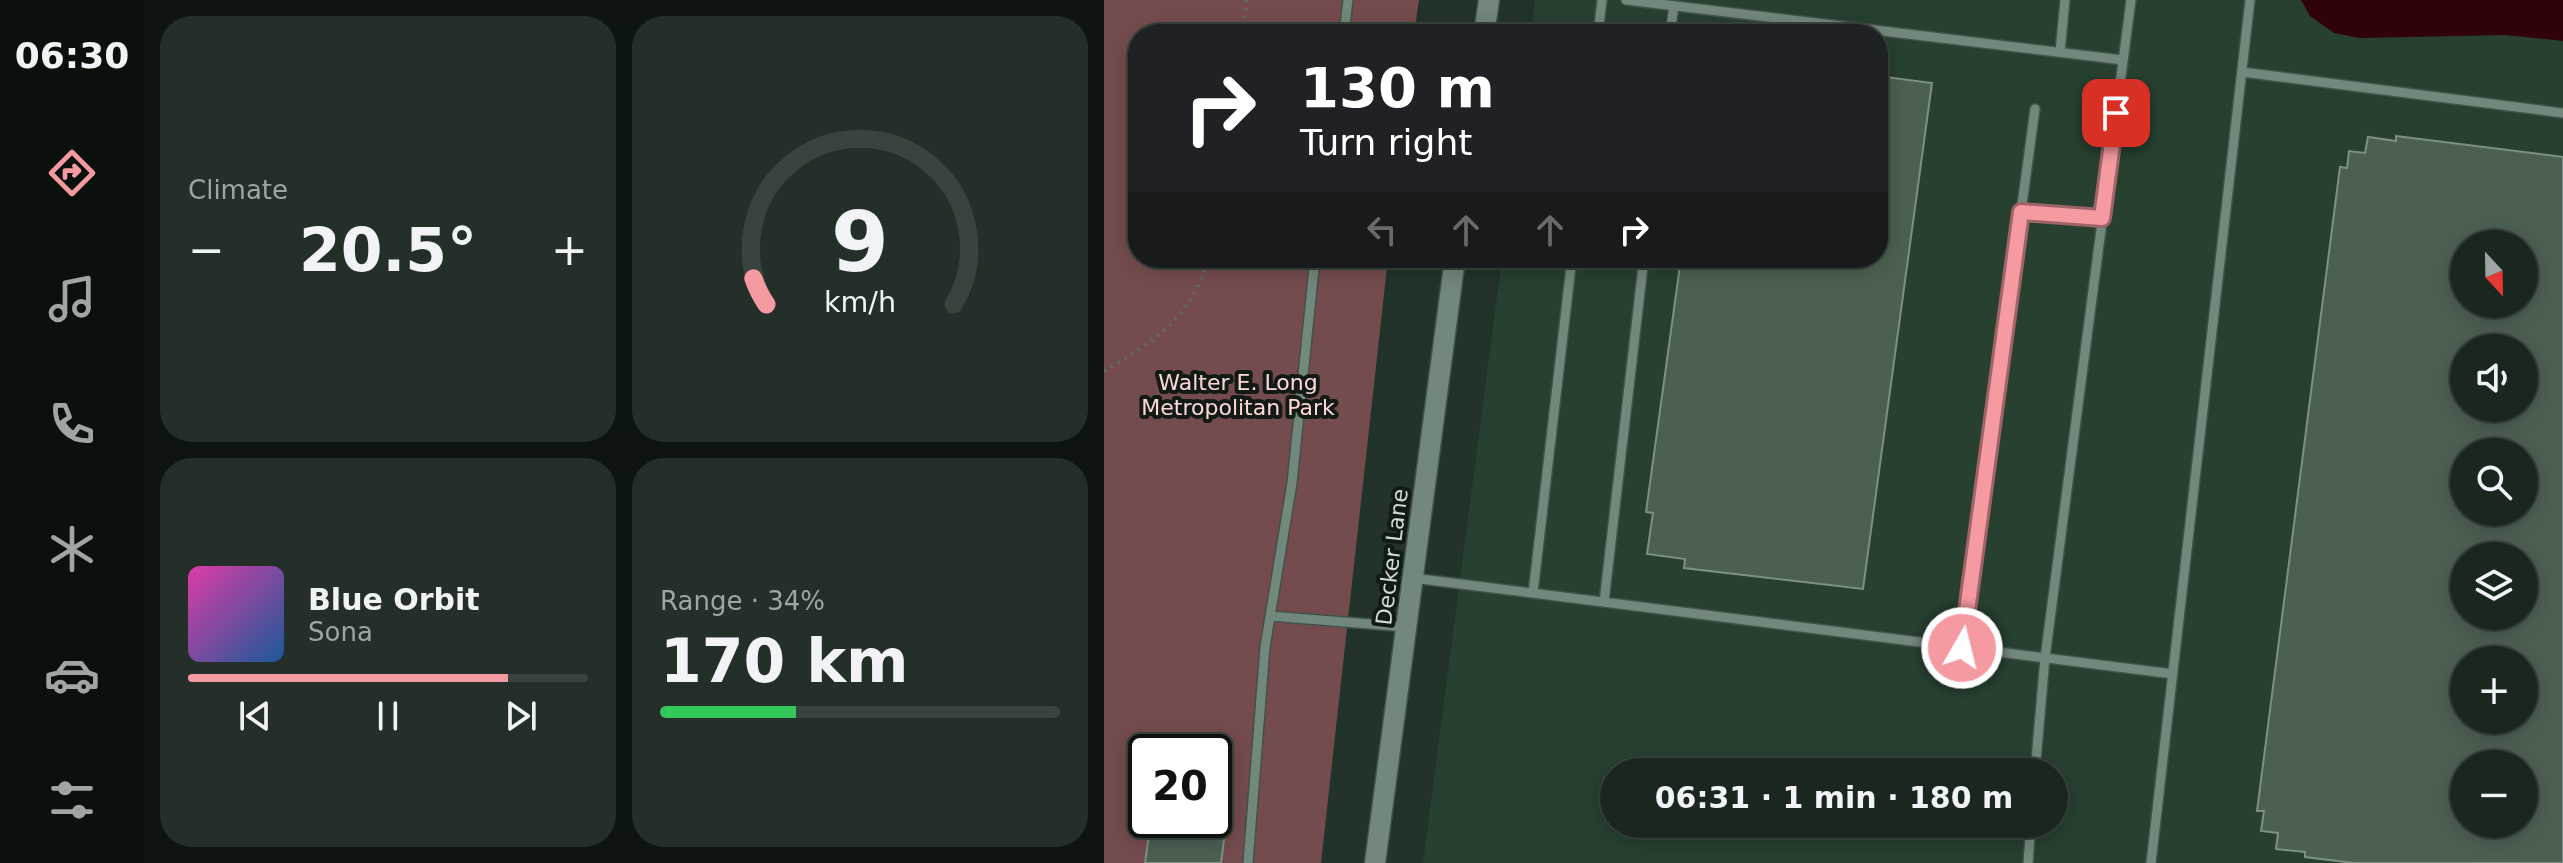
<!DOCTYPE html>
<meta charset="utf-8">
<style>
body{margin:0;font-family:"DejaVu Sans",sans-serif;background:#232f28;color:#f1f3f6;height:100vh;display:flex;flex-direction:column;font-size:30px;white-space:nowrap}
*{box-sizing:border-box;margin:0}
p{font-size:26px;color:#9fa5a4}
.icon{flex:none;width:44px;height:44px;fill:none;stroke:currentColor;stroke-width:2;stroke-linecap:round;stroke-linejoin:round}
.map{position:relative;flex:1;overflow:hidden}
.side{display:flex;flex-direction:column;gap:16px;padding:16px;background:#0e1511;width:960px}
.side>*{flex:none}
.guide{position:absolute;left:24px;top:24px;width:760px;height:244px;border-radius:32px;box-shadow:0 4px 20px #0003,0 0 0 2px #38443d;background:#202124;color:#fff;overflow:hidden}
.needle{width:52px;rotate:158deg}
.controls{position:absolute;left:1346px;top:230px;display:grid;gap:16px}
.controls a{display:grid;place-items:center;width:88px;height:88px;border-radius:50%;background:#1a271f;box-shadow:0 4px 20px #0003,0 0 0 2px #38443d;font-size:40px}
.speed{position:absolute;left:24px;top:734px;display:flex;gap:16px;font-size:40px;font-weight:700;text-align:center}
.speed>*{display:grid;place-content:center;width:104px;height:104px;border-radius:50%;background:#1a271f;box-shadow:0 4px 20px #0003,0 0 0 2px #38443d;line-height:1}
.speed .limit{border:4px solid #111;border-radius:12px;background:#fff;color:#111}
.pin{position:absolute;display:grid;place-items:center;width:68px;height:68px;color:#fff;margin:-34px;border-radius:16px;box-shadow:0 4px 12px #0006}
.me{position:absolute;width:88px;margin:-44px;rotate:8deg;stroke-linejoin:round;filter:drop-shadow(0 0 6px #0008)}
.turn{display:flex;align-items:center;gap:28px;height:168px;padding:0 40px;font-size:36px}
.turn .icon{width:104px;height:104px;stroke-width:2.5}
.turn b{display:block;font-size:56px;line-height:68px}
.lanes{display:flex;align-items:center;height:76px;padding:0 40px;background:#0003;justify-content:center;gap:40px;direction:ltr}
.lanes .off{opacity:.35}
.big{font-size:60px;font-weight:700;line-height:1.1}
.side .tile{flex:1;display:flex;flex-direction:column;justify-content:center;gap:12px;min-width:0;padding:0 28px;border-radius:32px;background:#232f28}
.side .dial{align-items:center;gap:0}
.dial svg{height:208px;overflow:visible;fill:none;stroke:#38443d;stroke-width:7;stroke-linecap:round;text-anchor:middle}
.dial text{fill:#f1f3f6;stroke:none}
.song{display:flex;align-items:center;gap:24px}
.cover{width:96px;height:96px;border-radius:12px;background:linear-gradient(135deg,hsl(320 70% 55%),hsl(210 70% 35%))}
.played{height:8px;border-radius:4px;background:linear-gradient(90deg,#f49aa0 80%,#38443d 80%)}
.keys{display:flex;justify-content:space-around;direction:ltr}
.heat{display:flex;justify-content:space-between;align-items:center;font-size:44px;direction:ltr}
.charge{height:12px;border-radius:6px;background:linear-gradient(90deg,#34c759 34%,#38443d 0)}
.side .tiles{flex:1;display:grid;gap:16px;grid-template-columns:repeat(2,1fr)}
.trip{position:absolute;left:496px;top:758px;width:468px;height:80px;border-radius:40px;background:#1a271f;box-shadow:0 4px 20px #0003,0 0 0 2px #38443d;font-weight:700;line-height:80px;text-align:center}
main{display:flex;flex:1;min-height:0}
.menu{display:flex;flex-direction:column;width:144px;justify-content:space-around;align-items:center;background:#0a100c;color:#9fa5a4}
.menu .icon{width:56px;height:56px}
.menu .active{color:#f49aa0}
.menu b{font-size:36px;color:#f1f3f6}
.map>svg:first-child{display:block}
.built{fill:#274030;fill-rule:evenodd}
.green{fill:#754c4e;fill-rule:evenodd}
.water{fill:#30020a}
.building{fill:#4c6052;stroke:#7c9183;stroke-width:2;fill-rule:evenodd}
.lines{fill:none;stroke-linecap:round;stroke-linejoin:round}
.lane-casing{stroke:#425248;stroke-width:12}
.secondary-casing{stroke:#425248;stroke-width:23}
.path{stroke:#607066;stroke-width:4;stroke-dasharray:2 6;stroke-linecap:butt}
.lane{stroke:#72887a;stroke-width:9}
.secondary{stroke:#72887a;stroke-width:20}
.route-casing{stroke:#9f6468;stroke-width:20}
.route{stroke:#f49aa0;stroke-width:14}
.labels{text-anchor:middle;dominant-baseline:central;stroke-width:8;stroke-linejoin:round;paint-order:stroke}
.park-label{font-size:22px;fill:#fed8d9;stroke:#121a14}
.street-label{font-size:22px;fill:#d1dcd4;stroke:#121a14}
</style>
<main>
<nav class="menu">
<b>06:30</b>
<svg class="icon active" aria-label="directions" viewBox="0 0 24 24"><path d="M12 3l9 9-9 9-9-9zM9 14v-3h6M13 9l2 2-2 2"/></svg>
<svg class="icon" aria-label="music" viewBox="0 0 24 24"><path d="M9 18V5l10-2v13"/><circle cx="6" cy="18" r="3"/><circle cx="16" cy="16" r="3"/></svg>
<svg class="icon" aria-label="phone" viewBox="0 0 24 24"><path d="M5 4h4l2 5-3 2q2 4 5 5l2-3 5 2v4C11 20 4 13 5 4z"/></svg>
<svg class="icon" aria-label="climate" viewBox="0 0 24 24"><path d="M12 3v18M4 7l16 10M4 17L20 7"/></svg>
<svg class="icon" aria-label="car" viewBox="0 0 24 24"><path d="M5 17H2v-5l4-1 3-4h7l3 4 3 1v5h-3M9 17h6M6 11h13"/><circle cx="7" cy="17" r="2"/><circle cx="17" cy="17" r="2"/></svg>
<svg class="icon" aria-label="filters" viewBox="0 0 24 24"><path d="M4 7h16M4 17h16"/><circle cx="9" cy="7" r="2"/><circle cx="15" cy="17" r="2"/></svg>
</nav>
<section class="side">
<div class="tiles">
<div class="tile"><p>Climate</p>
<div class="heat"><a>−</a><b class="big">20.5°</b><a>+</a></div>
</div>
<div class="tile dial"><svg viewBox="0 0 100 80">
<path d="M14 69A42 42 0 1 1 86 69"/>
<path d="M14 69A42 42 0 0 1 9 59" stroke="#f49aa0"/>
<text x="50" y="56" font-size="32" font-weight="700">9</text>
<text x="50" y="72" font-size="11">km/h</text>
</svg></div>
<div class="tile">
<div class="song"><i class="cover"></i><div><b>Blue Orbit</b><p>Sona</p></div></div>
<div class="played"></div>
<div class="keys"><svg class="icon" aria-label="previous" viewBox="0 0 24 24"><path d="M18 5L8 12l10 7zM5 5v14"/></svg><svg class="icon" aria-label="pause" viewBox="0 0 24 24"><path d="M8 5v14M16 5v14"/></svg><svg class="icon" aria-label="next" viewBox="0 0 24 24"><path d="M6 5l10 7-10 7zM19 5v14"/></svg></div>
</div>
<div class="tile"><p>Range · 34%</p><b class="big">170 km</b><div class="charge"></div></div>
</div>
</section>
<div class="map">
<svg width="1459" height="863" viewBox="0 0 1459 863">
<rect width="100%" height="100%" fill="#223429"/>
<path class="built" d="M 431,0 L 1459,0 L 1459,863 L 319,863 L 398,258 L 774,258 L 774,34 L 427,34 ZM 1360,244 L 1420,244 L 1420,304 L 1360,304 ZM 1360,348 L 1420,348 L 1420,408 L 1360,408 ZM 1360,452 L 1420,452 L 1420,512 L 1360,512 ZM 1360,556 L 1420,556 L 1420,616 L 1360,616 ZM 1360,660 L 1420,660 L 1420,720 L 1360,720 ZM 1360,764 L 1420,764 L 1420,824 L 1360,824 ZM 510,772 L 950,772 L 950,824 L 510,824 Z"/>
<path class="green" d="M 0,0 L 315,0 L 310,34 L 34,34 L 34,258 L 284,258 L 217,863 L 0,863 ZM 42,752 L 110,752 L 110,820 L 42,820 Z"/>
<path class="water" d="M 1197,0 L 1459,0 L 1459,41 L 1401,35 L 1256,38 L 1230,33 L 1206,16 Z"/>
<path class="building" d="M 774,76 L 828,83 L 759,589 L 580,568 L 581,559 L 543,554 L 549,513 L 542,512 L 577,258 L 774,258 Z
M 1292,136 L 1459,157 L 1459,863 L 1250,863 L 1201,857 L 1201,852 L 1172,849 L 1174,833 L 1157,831 L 1160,811 L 1153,811 L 1236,167 L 1243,168 L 1245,151 L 1261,153 L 1264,137 L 1292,141 ZM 1360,244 L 1420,244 L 1420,304 L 1360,304 ZM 1360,348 L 1420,348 L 1420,408 L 1360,408 ZM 1360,452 L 1420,452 L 1420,512 L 1360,512 ZM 1360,556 L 1420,556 L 1420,616 L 1360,616 ZM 1360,660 L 1420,660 L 1420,720 L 1360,720 ZM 1360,764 L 1420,764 L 1420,824 L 1360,824 Z
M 110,775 L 128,777 L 117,863 L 41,863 L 47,820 L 110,820 Z"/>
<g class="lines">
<g class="lane-casing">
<path id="lane" d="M 522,0 L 1019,60
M 240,34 L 244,0
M 494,34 L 498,0
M 566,34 L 570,6
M 956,52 L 961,0
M 1138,72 L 1459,113
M 931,109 L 917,212 L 998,218
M 309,578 L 1069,674
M 429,593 L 468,258
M 500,602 L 540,258
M 166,616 L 303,627
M 858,648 L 917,212
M 931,772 L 941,658 L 1027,0
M 144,863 L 161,647 L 188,483 L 211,258
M 924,863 L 927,824
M 1047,863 L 1146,0"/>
</g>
<g class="secondary-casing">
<path id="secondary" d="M 380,34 L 385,0
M 271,863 L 351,258"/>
</g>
<path class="path" d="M 138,34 L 143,0
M 0,371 C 52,341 86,318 105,258"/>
<use href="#lane" class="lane"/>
<use href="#secondary" class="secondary"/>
</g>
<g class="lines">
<g class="route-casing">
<path id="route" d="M 858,648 L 917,212 L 998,218 L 1012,113"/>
</g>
<use href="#route" class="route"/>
</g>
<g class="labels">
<g class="park-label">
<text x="134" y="382">Walter E. Long<tspan x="134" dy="25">Metropolitan Park</tspan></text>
</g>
<g class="street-label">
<text transform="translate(288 557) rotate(-83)">Decker Lane</text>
</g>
</g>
</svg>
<div class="controls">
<a><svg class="needle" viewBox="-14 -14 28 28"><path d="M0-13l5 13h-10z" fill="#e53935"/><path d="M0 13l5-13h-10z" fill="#9fa5a4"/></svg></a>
<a><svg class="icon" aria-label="sound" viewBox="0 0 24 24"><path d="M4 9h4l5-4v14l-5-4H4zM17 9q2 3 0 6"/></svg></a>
<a><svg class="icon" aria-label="search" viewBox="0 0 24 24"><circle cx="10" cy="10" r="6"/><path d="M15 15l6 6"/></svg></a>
<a><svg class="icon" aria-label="layers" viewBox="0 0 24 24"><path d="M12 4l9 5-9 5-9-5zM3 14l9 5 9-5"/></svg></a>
<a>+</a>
<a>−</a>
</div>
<div class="speed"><div class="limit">20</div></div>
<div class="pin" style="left:1012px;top:113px;background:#d93025"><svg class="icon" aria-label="arrive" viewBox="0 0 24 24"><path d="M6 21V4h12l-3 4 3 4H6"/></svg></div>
<svg class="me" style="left:858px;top:648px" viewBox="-20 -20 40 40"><circle r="17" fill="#f49aa0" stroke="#fff" stroke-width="3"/><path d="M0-11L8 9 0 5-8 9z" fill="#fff"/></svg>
<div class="trip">06:31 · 1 min · 180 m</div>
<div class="guide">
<div class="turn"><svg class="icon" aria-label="right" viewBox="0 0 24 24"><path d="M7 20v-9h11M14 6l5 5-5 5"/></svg><div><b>130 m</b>Turn right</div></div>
<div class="lanes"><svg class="icon off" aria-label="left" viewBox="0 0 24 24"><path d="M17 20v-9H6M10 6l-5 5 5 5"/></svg><svg class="icon off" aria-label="ahead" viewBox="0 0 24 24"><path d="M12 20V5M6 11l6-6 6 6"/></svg><svg class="icon off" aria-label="ahead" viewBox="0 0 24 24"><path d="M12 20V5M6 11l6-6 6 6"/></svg><svg class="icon" aria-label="right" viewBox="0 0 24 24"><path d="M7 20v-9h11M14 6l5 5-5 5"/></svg></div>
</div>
</div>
</main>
